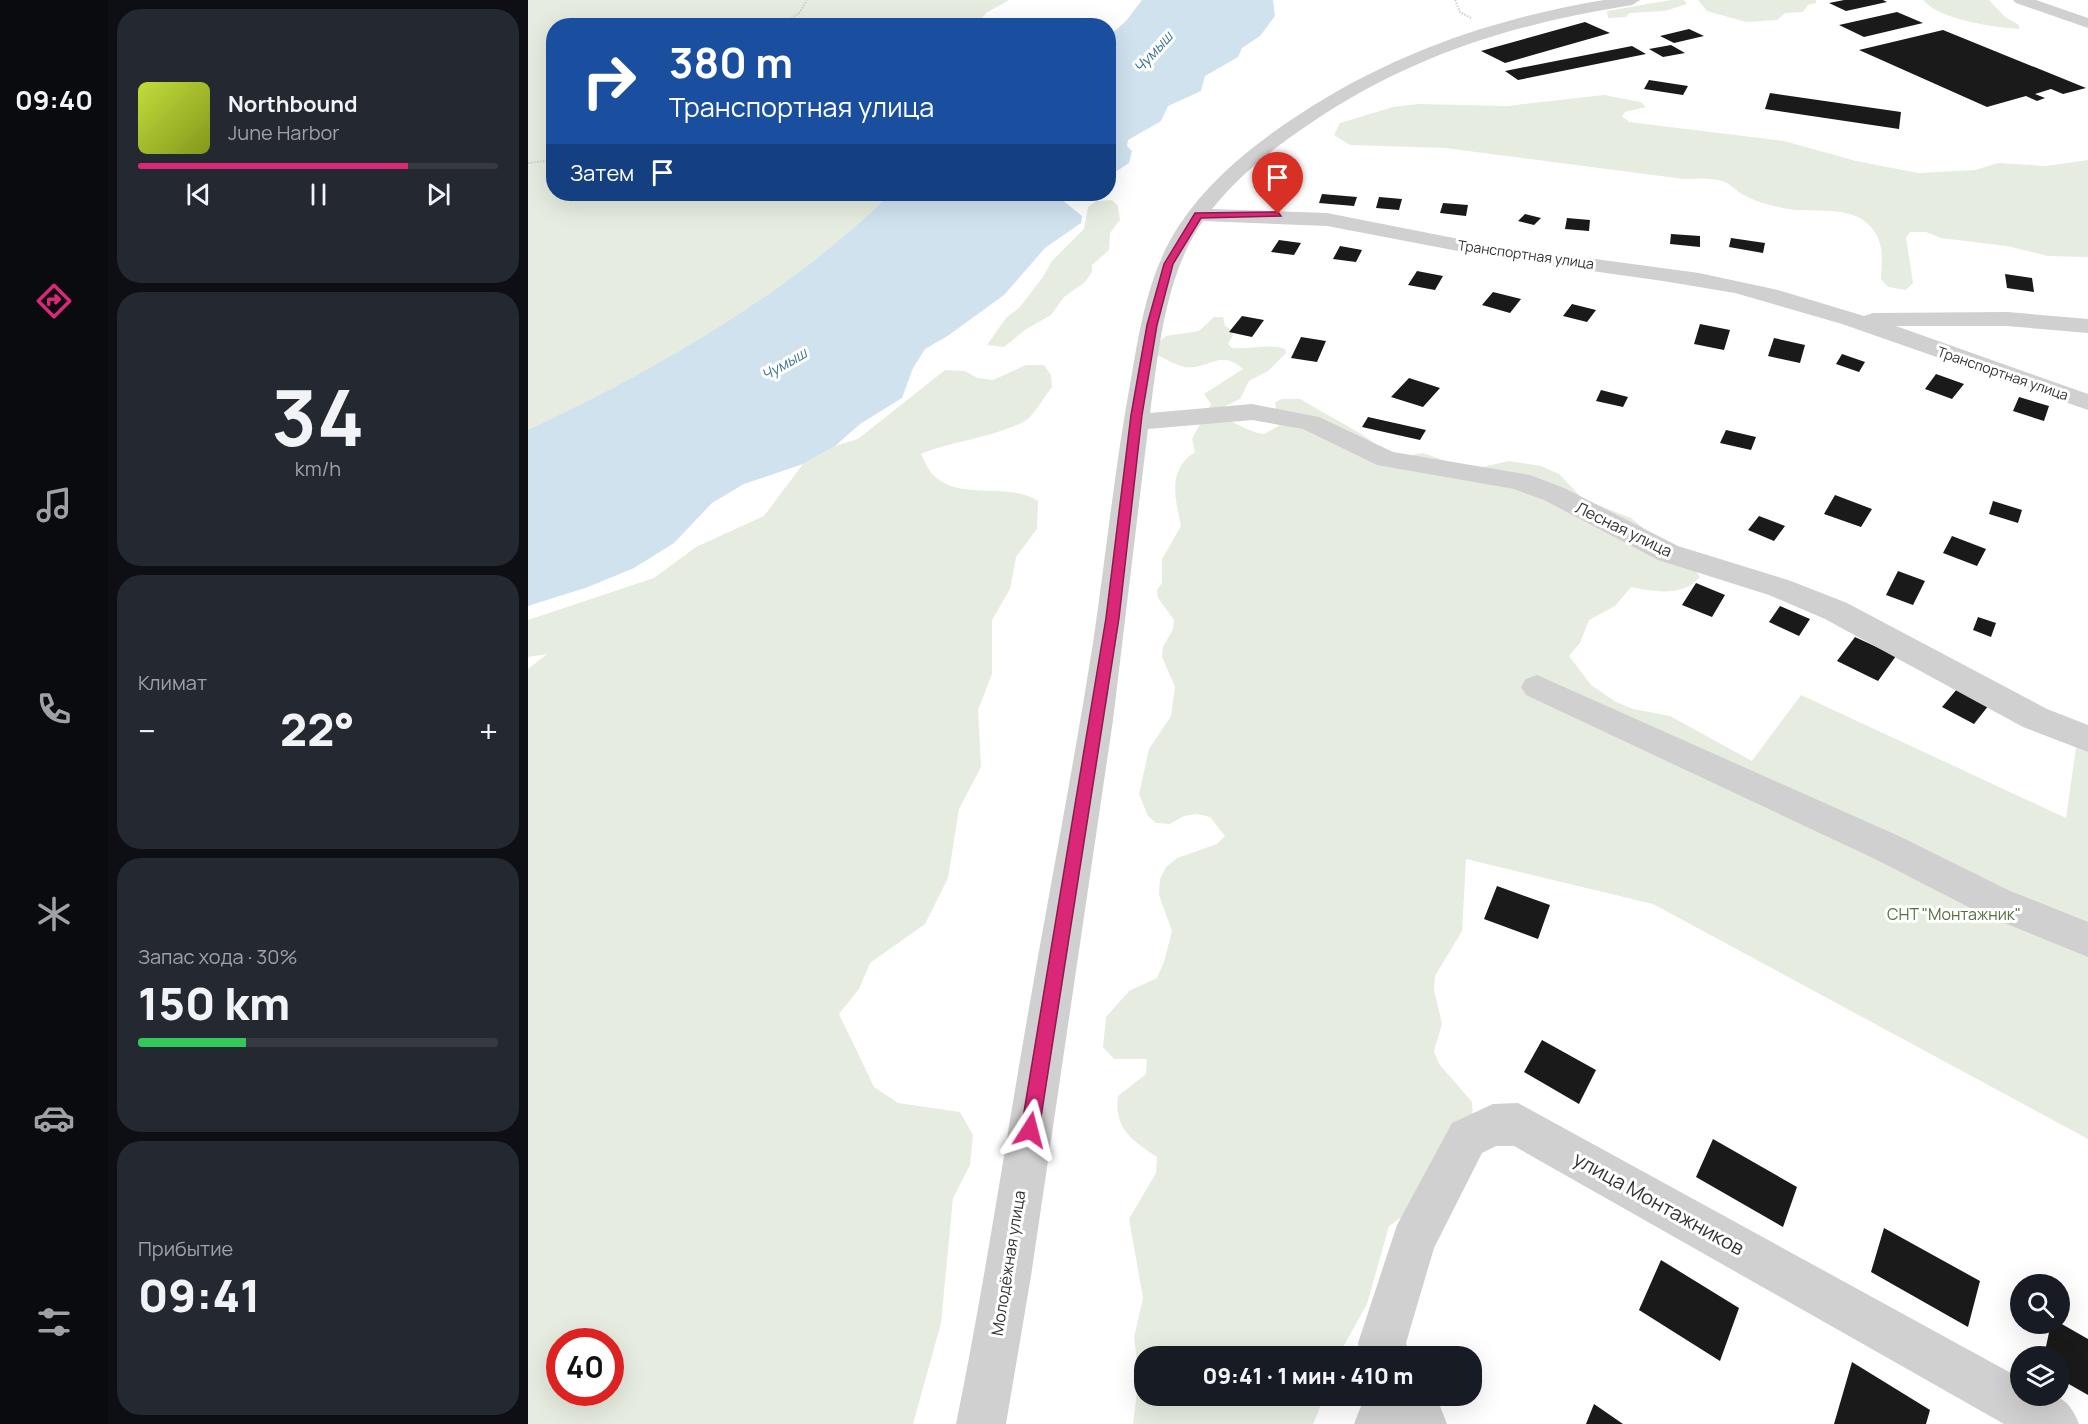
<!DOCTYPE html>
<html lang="ru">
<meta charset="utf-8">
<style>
body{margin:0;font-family:Manrope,sans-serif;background:#242831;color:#f1f3f6;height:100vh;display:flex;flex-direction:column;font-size:22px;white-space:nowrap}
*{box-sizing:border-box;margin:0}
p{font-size:20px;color:#9ea1a6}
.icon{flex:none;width:33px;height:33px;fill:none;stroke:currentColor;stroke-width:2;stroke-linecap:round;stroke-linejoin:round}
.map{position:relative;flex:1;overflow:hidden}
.details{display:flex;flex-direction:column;gap:9px;padding:9px;background:#0d0f14;width:420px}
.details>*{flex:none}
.top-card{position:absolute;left:18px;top:18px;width:570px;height:183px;border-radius:24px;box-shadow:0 6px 24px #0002;background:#1a4fa0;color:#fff;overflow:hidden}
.controls{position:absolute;left:1482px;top:1274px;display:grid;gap:12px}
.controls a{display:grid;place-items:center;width:60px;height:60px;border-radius:50%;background:#171b24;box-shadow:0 6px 24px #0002;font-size:30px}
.speed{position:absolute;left:18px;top:1328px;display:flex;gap:12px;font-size:30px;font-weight:700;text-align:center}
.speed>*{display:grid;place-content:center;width:78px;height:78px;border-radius:50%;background:#171b24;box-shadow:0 6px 24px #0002;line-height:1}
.speed .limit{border:9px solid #d22;background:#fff;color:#111}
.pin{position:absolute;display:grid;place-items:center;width:51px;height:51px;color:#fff;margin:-62px -26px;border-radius:50% 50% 50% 0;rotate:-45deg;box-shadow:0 0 6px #0007}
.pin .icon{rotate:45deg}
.me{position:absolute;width:66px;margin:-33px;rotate:9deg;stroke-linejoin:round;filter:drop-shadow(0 0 4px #0008)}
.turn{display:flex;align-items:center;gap:21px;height:126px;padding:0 24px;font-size:27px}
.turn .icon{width:78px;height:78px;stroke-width:2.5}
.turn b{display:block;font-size:42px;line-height:51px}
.then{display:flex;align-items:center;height:57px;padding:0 24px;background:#0003;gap:12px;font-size:22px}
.big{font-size:45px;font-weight:800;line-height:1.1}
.details .card{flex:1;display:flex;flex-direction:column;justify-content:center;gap:9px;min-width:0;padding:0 21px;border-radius:24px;background:#242831}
.details .dial{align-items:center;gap:0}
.dial b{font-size:78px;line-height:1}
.song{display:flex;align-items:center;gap:18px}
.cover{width:72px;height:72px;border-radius:9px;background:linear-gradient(135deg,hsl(70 70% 55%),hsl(70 70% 35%))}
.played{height:6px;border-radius:3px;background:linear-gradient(90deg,#db2777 75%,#363941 75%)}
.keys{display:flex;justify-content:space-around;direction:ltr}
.heat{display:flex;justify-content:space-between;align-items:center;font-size:33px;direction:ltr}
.charge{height:9px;border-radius:4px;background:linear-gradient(90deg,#34c759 30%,#363941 0)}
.trip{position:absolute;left:606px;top:1346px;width:348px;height:60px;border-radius:24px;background:#171b24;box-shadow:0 6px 24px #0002;font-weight:800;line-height:60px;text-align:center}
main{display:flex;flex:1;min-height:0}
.tab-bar{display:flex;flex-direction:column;width:108px;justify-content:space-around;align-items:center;background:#090b0e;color:#9ea1a6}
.tab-bar .icon{width:42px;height:42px}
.tab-bar .on{color:#db2777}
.tab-bar b{font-size:27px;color:#f1f3f6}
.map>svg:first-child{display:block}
.green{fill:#e6ecdf;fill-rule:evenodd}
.water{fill:#cfe2ee}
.building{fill:#1a1a1a}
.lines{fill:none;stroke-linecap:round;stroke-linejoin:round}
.path{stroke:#cdcdcd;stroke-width:2;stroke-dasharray:1.5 1.5;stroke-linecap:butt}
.minor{fill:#d0d0d0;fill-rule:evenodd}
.route{fill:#db2777;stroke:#8e194d;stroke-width:1.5}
.labels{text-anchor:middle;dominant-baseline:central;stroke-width:6;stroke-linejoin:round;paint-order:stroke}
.far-street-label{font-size:14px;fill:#333;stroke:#fff}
.far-water-label{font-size:15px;font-style:italic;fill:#3f7597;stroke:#fff}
.street-label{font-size:16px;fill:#333;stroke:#fff}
.park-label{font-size:16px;fill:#56703f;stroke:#fff}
.near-street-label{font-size:20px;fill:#333;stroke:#fff}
</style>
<main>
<nav class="tab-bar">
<b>09:40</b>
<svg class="icon on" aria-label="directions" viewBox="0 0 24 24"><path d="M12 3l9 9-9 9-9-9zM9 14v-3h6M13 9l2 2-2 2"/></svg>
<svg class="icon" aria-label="music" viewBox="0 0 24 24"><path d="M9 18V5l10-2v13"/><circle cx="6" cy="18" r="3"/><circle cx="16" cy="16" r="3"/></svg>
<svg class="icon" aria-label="phone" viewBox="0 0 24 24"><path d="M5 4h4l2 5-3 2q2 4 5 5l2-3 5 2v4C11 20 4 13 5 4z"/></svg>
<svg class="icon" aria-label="climate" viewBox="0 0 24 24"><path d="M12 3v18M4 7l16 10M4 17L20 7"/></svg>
<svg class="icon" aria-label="car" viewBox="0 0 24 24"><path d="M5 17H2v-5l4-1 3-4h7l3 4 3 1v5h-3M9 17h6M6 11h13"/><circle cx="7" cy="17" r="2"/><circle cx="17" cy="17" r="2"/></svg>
<svg class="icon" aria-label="filters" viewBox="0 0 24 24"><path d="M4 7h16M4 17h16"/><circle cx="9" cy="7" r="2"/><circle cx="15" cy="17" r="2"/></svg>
</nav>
<section class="details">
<div class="card">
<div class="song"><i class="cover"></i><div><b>Northbound</b><p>June Harbor</p></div></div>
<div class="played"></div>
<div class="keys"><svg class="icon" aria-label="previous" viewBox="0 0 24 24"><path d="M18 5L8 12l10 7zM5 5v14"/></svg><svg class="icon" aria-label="pause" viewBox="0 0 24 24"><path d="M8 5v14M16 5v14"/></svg><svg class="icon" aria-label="next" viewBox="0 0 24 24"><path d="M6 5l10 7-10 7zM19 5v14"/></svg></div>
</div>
<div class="card dial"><b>34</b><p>km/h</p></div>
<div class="card"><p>Климат</p>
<div class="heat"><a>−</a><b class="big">22°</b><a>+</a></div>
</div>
<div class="card"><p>Запас хода · 30%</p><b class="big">150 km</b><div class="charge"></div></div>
<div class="card"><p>Прибытие</p><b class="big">09:41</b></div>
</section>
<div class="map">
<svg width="1560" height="1424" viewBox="0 0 1560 1424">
<rect width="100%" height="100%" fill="#fff"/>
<path class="green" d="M 0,0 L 481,0 L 458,13 L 449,25 L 26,26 L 26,194 L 362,194 C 261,294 129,370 0,430 Z
M 1143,0 L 1156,0 L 1159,4 L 1137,11 L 1101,13 L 1098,17 L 1080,18 L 1079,11 Z
M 1170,0 L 1288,0 L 1288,3 L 1280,5 L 1275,12 L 1257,13 L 1249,20 L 1218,22 L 1179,11 Z
M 1395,0 L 1461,0 L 1477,17 L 1491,25 L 1491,29 C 1465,27 1412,20 1395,0 Z
M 1076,95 L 1113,102 L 1118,107 L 1097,112 L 1094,116 L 1101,122 L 1256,141 L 1328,161 L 1390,173 L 1447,170 L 1470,163 L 1518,166 L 1560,160 L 1560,257 L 1520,256 L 1479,246 L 1413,238 L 1398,232 L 1382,232 L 1378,238 L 1385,283 L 1378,290 L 1360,287 L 1353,279 C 1354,258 1357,240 1340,224 C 1321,205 1284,213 1260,209 C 1246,206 1229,203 1216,195 C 1209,192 1204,185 1197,182 C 1184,177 1169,179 1156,179 L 917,148 L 822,145 L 806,135 L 812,123 L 865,107 L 890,104 L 979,106 Z
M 584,200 L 590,206 L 592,220 L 582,233 L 581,250 L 564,265 L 564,272 L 557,282 L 536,297 L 523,315 L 497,330 L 476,347 L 459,345 L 478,318 L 491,308 L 515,277 L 524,261 L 556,229 L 560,207 L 568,201 Z
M 686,317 L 695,317 L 697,326 L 704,330 L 705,335 L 700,344 L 704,348 C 721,350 742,343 757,349 L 758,353 L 740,371 L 721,381 L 712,399 L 697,406 L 693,417 C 708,422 719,432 736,434 L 751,426 L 747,402 L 754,399 L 772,399 L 835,435 L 866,458 L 895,453 L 927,464 L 950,468 L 981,461 L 1013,466 L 1031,474 L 1055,499 L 1103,518 L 1166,569 L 1172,577 C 1155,597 1126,592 1103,587 L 1087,606 L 1061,620 L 1052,643 L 1041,656 L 1063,685 L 1088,702 L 1105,709 L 1142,716 L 1224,761 L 1273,695 L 1538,818 L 1551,727 L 1560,730 L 1560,1139 L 1125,904 L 938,859 L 934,931 L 907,976 L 906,990 L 914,1024 L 906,1051 L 911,1064 L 944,1102 L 945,1119 L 905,1194 L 861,1226 L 839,1304 L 810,1356 L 616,1356 L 616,1395 L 797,1395 L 785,1424 L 605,1424 L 611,1376 L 606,1337 L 615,1298 L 601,1219 L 628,1173 L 629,1157 C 604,1140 586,1129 590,1096 L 618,1074 L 619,1059 L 586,1059 L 575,1047 L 578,1017 L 601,991 L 629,978 L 636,962 L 644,931 L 631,895 L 632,879 L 638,867 L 649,858 L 689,844 L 697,836 L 682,817 L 669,814 L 656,816 L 642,824 L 628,823 L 620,816 L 611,794 L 621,749 L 643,716 L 647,687 L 634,657 L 635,647 L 645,629 L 646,620 L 630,598 L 629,590 L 634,583 L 634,559 L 653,526 C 647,497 639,470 667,452 L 664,439 L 683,404 L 676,394 L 715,369 C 691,348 683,370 657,367 C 647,365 636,358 627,354 L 627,345 L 638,336 L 671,331 Z
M 498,365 L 516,365 L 523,375 L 524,387 C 517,396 510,408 502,417 C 484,434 420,442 393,454 C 396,460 400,470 405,475 C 433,502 479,481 510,501 L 509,529 L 488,557 L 482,589 L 464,620 L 464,674 L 450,710 L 453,767 L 431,809 L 420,878 L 397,924 L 342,963 L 331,989 L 311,1014 L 346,1087 L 370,1103 L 432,1112 L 445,1135 L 442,1165 L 425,1198 L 413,1323 L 385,1424 L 0,1424 L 0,669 L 19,654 L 0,657 L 0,620 L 126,578 L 168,547 L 236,516 L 275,464 L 307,446 L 330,439 L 417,370 L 437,371 L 449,378 L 465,380 ZM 32,1341 L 82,1341 L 82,1392 L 32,1392 Z"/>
<path class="water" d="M 614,0 L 745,0 L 747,16 L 732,36 L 714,48 L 710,57 L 677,76 L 673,91 L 640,106 L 633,121 L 600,140 L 599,146 L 604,151 L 601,163 L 581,176 L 581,36 L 598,21 Z
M 362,194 L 539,194 L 533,199 L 554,216 L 553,223 L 517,248 L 476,295 L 421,335 L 397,349 L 385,368 L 374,398 L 332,424 L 307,446 L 275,464 L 216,484 L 184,503 L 146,543 L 106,568 L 60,587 L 0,606 L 0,430 C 128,370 261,294 362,194 Z"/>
<path class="building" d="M 1316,0 L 1355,0 L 1359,2 L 1318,11 L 1301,3 Z
M 1369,12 L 1395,23 L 1336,37 L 1311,25 Z
M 1057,22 L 1082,33 L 977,63 L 953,51 Z
M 1161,29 L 1176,36 L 1146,43 L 1132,36 Z
M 1415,30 L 1558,88 L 1535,94 L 1523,89 L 1507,94 L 1517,98 L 1509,101 L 1498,96 L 1459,107 L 1331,50 Z
M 1143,45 L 1157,53 L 1135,57 L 1121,49 Z
M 1104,46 L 1118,54 L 990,80 L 977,71 Z
M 1121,80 L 1160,86 L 1155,95 L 1116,89 Z
M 1242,93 L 1373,112 L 1371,129 L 1237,109 Z
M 794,194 L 829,197 L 826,206 L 791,203 Z
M 851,197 L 874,199 L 871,210 L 848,208 Z
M 915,203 L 940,205 L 938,216 L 912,213 Z
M 997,214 L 1013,218 L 1006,225 L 990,221 Z
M 1039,218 L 1062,220 L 1061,231 L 1037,229 Z
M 1143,234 L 1172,236 L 1172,247 L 1142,244 Z
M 1203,238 L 1237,243 L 1235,253 L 1201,247 Z
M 751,240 L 773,243 L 766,255 L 743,252 Z
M 812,246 L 834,250 L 828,262 L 805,259 Z
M 889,271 L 915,276 L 907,290 L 880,285 Z
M 1477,274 L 1504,278 L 1506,292 L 1479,288 Z
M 965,292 L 993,299 L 982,313 L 954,305 Z
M 1044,304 L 1068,310 L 1059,322 L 1035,316 Z
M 714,316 L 736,320 L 724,337 L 701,332 Z
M 1172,324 L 1202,330 L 1196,350 L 1166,344 Z
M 773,337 L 798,341 L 789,362 L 763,358 Z
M 1246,338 L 1277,345 L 1272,363 L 1240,356 Z
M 1314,354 L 1337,362 L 1331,372 L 1308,364 Z
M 1408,374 L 1436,384 L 1424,399 L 1397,389 Z
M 881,378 L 912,388 L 895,407 L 863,397 Z
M 1073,390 L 1100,397 L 1095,407 L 1068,401 Z
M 1491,397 L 1521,406 L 1516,421 L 1485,411 Z
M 840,417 L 898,430 L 892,440 L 834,427 Z
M 1198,430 L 1228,437 L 1223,450 L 1192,443 Z
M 1307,495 L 1344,509 L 1333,527 L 1296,514 Z
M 1465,501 L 1494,510 L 1490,523 L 1461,514 Z
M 1231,516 L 1257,526 L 1246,541 L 1220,530 Z
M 1424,536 L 1458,549 L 1449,566 L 1415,553 Z
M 1370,571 L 1397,581 L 1385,605 L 1358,595 Z
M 1168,583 L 1197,595 L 1184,617 L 1154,605 Z
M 1252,606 L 1282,619 L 1271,636 L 1241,622 Z
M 1450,617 L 1468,623 L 1463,637 L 1445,630 Z
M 1327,637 L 1368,656 L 1350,681 L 1309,661 Z
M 1429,689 L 1461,705 L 1446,724 L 1414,707 Z
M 969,886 L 1022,905 L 1010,939 L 956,919 Z
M 1014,1040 L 1068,1070 L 1051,1104 L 996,1072 Z
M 1185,1139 L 1269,1187 L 1255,1227 L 1168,1177 Z
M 1356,1228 L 1452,1281 L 1440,1327 L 1343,1272 Z
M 1133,1260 L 1211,1308 L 1192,1361 L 1111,1310 Z
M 1523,1323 L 1532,1323 L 1560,1339 L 1560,1395 L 1532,1379 L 1532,1356 L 1516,1356 Z
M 1324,1362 L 1402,1410 L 1398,1424 L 1306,1424 Z
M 1066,1404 L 1095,1424 L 1058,1424 Z"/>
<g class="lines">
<path class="path" d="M 927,0 L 932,12 L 943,18
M 254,26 L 272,12 L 279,0
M 0,163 L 26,160"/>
<path class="minor" d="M 1076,0 L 1112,0 L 1104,5 C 985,24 884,55 783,123 C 747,147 712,174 684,209 L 799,213 L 956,244 L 1171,273 L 1250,290 L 1336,316 L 1345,313 L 1479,312 L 1560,319 L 1560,333 L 1479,326 L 1368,326 L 1560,394 L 1560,410 L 1314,324 L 1207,293 L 1135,281 L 956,256 L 799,226 L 675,221 C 637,275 631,349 622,413 L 724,404 L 791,417 L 865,452 L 1002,475 L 1036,488 L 1150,546 L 1263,581 L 1319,603 L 1519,709 L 1560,725 L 1560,752 L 1495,727 L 1297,619 L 1241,595 L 1130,560 L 1016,500 L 986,489 L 849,465 L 775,429 L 724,420 L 620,429 L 585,720 L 503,1276 L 478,1424 L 428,1424 C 455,1292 475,1158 498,1025 C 520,897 545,770 565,643 C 578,555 587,465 603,379 C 612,326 621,270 652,224 C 683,178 726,144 772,114 C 865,53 967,18 1076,0 Z
M 1485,0 L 1508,0 L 1560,18 L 1560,28 L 1488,3 Z
M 1009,675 L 1373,837 L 1480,890 L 1560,922 L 1560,957 L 1454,914 L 1347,859 L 998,695 L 993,687 L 998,679 Z
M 990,1103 L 1492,1378 L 1492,1395 C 1524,1395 1538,1391 1551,1424 L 1476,1424 L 986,1146 L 968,1146 L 954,1153 L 906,1248 L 878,1343 L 882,1356 L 832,1356 L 830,1343 L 869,1225 L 924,1123 L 965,1104 Z
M 899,1395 L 912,1406 L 919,1424 L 826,1424 L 833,1406 L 843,1395 Z"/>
</g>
<path class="route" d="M 750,212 L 753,216 L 673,218 L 645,264 L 629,325 L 614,415 L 591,618 L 511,1130 L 508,1136 L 502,1139 L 496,1136 L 493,1130 L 578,618 L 603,415 L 619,325 L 636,264 L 667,213 Z"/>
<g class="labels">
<g class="far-street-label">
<text transform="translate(998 254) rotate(8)">Транспортная улица</text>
<text transform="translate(1475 373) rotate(19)">Транспортная улица</text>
</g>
<g class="far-water-label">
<text transform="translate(625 52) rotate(-48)">Чумыш</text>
<text transform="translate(256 364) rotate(-30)">Чумыш</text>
</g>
<g class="street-label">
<text transform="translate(1096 529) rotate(26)">Лесная улица</text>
<text transform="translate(480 1263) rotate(-81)">Молодёжная улица</text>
</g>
<g class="park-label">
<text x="1426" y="914">СНТ "Монтажник"</text>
</g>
<g class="near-street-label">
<text transform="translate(1131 1203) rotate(29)">улица Монтажников</text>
</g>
</g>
</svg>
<div class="controls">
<a><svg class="icon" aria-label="search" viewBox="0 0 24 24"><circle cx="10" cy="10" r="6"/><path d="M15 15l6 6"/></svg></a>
<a><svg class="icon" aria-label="layers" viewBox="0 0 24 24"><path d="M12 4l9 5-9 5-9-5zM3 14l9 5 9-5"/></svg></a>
</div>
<div class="speed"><div class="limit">40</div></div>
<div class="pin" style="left:750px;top:214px;background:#d93025"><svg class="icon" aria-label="arrive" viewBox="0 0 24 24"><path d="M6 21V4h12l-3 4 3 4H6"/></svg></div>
<svg class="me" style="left:502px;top:1130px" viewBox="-20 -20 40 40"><path d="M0-17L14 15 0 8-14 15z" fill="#db2777" stroke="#fff" stroke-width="4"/></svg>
<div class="trip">09:41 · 1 мин · 410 m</div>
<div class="top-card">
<div class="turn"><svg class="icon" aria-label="right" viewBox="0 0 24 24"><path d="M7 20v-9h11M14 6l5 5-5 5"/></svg><div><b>380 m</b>Транспортная улица</div></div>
<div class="then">Затем<svg class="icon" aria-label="arrive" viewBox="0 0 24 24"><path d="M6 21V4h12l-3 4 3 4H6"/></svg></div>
</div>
</div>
</main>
